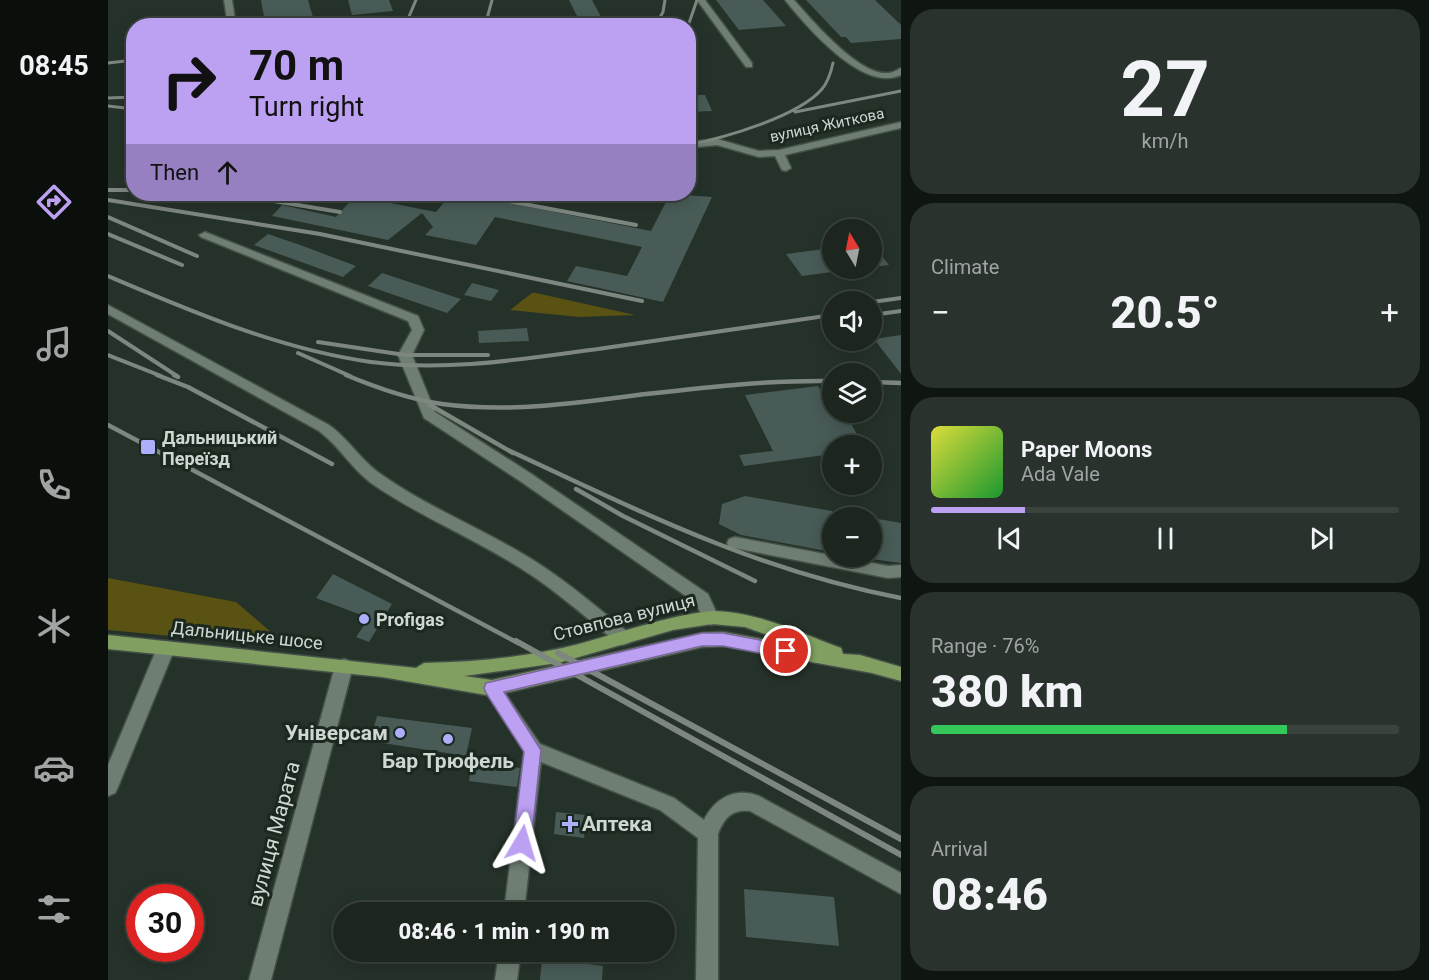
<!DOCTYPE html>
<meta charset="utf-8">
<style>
body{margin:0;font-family:Roboto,sans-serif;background:#29322c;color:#f1f3f6;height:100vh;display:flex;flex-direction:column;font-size:22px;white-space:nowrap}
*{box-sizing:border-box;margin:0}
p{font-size:20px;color:#a0a5a4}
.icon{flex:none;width:33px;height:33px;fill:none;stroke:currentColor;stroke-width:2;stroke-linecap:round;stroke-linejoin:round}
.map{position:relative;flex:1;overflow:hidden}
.details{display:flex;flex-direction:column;gap:9px;padding:9px;background:#0f1511;width:528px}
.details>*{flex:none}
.guide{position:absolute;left:18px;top:18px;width:570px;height:183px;border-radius:24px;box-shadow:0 3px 15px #0003,0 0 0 2px #3a433d;background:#bca0f2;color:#111;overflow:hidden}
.needle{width:39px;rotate:350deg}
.fabs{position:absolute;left:714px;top:219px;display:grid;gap:12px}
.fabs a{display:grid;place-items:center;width:60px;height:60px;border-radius:50%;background:#1c261f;box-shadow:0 3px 15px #0003,0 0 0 2px #3a433d;font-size:30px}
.speed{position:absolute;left:18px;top:884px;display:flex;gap:12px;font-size:30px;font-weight:700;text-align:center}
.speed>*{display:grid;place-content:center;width:78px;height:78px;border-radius:50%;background:#1c261f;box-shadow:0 3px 15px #0003,0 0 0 2px #3a433d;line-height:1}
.speed .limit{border:9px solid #d22;background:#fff;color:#111}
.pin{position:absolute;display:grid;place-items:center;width:51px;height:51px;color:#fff;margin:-26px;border:3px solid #fff;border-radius:50%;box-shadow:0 2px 6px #0007}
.me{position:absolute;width:66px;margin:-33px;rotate:7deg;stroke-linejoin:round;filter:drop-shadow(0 0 4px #0008)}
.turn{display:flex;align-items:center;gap:21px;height:126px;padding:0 24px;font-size:27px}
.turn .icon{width:78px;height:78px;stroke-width:2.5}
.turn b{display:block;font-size:42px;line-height:51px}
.then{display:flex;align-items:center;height:57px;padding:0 24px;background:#0003;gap:12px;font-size:22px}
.big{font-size:45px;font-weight:800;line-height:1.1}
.details .widget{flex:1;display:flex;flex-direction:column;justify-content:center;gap:9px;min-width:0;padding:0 21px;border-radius:24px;background:#29322c}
.details .dial{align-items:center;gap:0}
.dial b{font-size:78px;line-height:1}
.song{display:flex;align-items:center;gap:18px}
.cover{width:72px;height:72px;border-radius:9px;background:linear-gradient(135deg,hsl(60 70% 55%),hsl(130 70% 35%))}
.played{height:6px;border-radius:3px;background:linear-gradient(90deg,#bca0f2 20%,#3a433d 20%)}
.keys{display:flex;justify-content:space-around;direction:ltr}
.heat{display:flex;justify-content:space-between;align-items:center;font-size:33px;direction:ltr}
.charge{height:9px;border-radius:4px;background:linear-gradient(90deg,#34c759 76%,#3a433d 0)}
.trip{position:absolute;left:225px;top:902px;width:342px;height:60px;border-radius:30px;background:#1c261f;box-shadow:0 3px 15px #0003,0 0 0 2px #3a433d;font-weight:800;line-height:60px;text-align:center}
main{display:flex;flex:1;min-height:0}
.tabs{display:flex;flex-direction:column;width:108px;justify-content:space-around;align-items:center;background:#0b0f0c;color:#a0a5a4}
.tabs .icon{width:42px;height:42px}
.tabs .active{color:#bca0f2}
.tabs b{font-size:27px;color:#f1f3f6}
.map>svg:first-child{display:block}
.green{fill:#5a5213}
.building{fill:#485b57}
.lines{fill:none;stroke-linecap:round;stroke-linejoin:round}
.minor-casing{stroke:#434f47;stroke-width:3}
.major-casing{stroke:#434f47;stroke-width:3}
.minor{fill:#6f7e73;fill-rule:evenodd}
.major{fill:#809f60;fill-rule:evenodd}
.rail-far3{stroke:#7d8780;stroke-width:3}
.rail-far2{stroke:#7d8780;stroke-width:4}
.rail-far1{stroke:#7d8780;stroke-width:4.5}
.rail{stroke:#7d8780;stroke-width:6}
.route{fill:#bca0f2;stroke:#7a689d;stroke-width:1.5}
.poi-dot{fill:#adaffb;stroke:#1b281f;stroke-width:2}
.labels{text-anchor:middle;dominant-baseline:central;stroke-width:6;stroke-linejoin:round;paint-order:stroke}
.far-street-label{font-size:15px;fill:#cfd7d1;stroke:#1b281f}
.poi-label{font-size:18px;font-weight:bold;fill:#cfd7d1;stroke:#1b281f;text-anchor:start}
.street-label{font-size:18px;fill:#cfd7d1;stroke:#1b281f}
.near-poi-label{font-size:21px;font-weight:bold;fill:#cfd7d1;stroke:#1b281f;text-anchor:end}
.near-street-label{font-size:21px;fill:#cfd7d1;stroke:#1b281f}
</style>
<main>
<nav class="tabs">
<b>08:45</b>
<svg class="icon active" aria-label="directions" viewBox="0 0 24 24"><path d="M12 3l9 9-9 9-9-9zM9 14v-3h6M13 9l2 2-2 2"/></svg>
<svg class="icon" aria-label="music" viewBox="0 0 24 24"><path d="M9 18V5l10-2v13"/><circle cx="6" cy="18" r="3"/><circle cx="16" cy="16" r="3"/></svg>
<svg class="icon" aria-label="phone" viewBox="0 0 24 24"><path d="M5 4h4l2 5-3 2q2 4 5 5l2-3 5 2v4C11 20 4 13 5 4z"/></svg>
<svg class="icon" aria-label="climate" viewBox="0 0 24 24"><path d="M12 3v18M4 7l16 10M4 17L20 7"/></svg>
<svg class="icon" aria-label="car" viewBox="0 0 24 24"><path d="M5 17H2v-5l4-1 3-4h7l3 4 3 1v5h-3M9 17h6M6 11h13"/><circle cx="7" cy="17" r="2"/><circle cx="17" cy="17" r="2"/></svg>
<svg class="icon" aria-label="filters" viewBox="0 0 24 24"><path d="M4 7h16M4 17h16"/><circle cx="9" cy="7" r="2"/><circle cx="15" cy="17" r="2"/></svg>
</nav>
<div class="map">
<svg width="793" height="980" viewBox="0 0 793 980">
<rect width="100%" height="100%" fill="#253229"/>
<path class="green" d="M 424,293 L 428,293 L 527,315 L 471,317 L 402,310 Z
M 0,578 L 128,602 L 163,632 L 160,645 L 0,630 Z"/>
<path class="building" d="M 153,0 L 200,0 L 205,17 L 157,22 Z
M 240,0 L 281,0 L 285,11 L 244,15 Z
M 461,0 L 484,0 L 498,26 L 474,26 Z
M 608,0 L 655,0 L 678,26 L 631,30 Z
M 698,0 L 767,0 L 793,25 L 793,39 L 743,43 L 738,37 L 733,37 Z
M 580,95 L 597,95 L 604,111 L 580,112 Z
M 343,194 L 355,194 L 543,231 L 562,194 L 604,197 L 555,302 L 459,281 L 468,266 L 519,276 L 534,247 L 387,217 L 368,245 L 317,235 L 325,227 L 314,213 L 280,240 L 164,216 L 174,205 L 228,217 L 247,196 L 328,212 Z
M 160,234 L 195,246 L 248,266 L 235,277 L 146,245 Z
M 764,244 L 781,265 L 764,267 Z
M 724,248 L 724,272 L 694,276 L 678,254 Z
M 274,273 L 353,299 L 339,313 L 260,286 Z
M 364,283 L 391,290 L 383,301 L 356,295 Z
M 419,328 L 421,341 L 371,343 L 370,331 Z
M 793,335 L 793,374 L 766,339 Z
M 710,386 L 720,403 L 724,402 L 724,412 L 736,412 L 753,441 L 743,442 L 745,446 L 724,446 L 724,454 L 636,466 L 631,455 L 665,451 L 637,395 Z
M 637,496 L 724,511 L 724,552 L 633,535 L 611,524 L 614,504 Z
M 764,518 L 793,523 L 793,563 L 764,559 Z
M 225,574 L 284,604 L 261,642 L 248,637 L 261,618 L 208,598 Z
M 269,716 L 364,728 L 358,756 L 262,741 Z
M 396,766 L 412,768 L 409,787 L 361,781 L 363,767 L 395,771 Z
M 448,812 L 478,815 L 476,838 L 446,834 Z
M 636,889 L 726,897 L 731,946 L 638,937 Z
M 434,958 L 495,966 L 494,980 L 432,980 Z"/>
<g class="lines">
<g class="minor-casing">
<path id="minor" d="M 116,0 L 124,0 L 128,26 L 120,26 Z
M 589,0 L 597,0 L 644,63 L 644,67 L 638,67 Z
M 677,0 L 686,0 C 704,20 751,76 780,73 C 784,73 789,70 793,68 L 793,75 C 755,93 699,27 677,0 Z
M 793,122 L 793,128 L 677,155 L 683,168 L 678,171 L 674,170 L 667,156 L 651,157 L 609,145 L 580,148 L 580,142 L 609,139 L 651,151 L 671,150 Z
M 97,232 L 310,316 L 316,330 L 304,355 L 327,412 L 422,473 L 600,594 L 611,618 L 609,623 L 603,625 L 597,623 L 588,603 L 412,481 L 316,418 L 290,355 L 304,330 L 300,321 L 93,237 L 91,235 Z
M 0,305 L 221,425 C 241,439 253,461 274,475 C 317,505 365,525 410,551 C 451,574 485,604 521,633 L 524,638 L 521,643 L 515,645 L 509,643 C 473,613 439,583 399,560 C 354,533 306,513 263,483 C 243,468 231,446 211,431 L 0,314 Z
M 627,537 L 780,566 L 793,565 L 793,577 L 780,578 L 621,547 L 619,543 L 621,539 Z
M 58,641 L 64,643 L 67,648 L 10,787 L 7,793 L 0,796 L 0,765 L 49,648 L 52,643 Z
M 236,659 L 242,661 L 245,666 L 163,980 L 141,980 L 227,666 L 230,661 Z
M 384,680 L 390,683 L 432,744 L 566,798 L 596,820 C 607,798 627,787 651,796 L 793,873 L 793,894 L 642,811 C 624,809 616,818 610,834 L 610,980 L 588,980 L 590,838 L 552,810 L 433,762 L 416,912 L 396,912 L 416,751 L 375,688 L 378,683 Z
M 391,951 L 413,951 L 409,980 L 387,980 Z"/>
</g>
<g class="major-casing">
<path id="major" d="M 604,611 C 651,612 690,632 733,648 L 735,654 L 752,655 L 793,667 L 793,681 L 764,673 L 615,646 L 594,647 L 384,696 L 274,677 L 0,649 L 0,635 L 308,668 L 316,663 C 368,662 420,657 471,644 C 515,632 558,616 604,611 ZM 604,624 L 637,627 L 691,646 L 615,632 L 594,633 L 384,680 L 356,676 L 450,663 L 565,630 Z"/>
</g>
<use href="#minor" class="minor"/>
<use href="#major" class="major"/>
<path class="rail-far3" d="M 297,26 L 308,0
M 377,26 L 384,0
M 547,26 L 555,12 L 557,0
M 580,26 L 589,0
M 0,63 L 26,60
M 0,98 L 26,97
M 0,106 L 26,109
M 687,112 L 793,91
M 580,145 C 615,138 690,117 714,89 C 720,82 723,72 725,63"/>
<path class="rail-far2" d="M 0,190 L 26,190
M 124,194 L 232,212
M 204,194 L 243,200
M 363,194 L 528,225
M 0,200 L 212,234 L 534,301
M 0,217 L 89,256
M 0,234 L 74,265
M 0,276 C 85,312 171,349 263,362 C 340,372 414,359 490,349 C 568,338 646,327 724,315
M 764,302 L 793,298
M 764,315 L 793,311
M 0,331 L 69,376
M 210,342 L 297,355 L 380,355
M 190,353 L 242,376
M 0,355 L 53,376"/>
<path class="rail-far1" d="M 49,375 L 80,387 L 224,464
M 66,375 L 70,377
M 238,375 C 269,388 300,399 334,404 C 401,413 471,403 538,394 C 600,387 661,380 724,381
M 764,382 L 793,383
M 322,405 L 405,453
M 0,425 L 410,643
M 400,450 C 531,511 650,571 793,598
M 468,489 L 515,516 L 647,581"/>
<path class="rail" d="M 408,641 L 793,855
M 450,653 L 793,839"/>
</g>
<path class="route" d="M 594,633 L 615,633 L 678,645 L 686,651 L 678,658 L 615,646 L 594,646 L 396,692 L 433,750 L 423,843 L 420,849 L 414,851 L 408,849 L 405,843 L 416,752 L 378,693 L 376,688 L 378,683 Z"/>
<g class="poi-dot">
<rect x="32" y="439" width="16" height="16" rx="3"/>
<circle cx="256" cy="619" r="6"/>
<circle cx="292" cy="733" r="6"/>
<circle cx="340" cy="739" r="6"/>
<path d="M459 815h6v6h6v6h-6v6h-6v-6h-6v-6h6z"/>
</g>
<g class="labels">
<g class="far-street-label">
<text transform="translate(719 125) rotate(-12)">вулиця Житкова</text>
</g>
<g class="poi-label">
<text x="54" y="437">Дальницький<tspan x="54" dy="21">Переїзд</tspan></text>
<text x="268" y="619">Profigas</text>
</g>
<g class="street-label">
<text transform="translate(516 617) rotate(-14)">Стовпова вулиця</text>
<text transform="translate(139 635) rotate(6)">Дальницьке шосе</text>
</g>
<g class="near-poi-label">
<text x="280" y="733">Універсам</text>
<text x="340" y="761" text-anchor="middle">Бар Трюфель</text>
<text x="474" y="824" text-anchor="start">Аптека</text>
</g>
<g class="near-street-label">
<text transform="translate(166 834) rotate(-75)">вулиця Марата</text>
</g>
</g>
</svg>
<div class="fabs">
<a><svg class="needle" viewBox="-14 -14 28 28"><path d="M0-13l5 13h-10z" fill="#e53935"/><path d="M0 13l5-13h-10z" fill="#a0a5a4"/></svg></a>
<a><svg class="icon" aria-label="sound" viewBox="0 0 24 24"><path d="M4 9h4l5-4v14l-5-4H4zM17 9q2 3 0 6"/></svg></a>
<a><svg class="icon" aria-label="layers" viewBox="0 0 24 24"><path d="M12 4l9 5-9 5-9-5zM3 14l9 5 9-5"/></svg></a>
<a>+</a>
<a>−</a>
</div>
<div class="speed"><div class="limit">30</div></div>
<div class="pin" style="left:678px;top:651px;background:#d93025"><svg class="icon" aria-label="arrive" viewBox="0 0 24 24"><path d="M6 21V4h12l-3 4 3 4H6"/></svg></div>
<svg class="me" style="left:414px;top:843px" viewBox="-20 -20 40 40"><path d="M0-17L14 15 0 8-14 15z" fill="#bca0f2" stroke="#fff" stroke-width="4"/></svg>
<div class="trip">08:46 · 1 min · 190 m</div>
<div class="guide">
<div class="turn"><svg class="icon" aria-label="right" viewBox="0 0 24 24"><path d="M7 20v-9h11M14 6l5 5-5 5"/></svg><div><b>70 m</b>Turn right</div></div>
<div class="then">Then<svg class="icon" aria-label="ahead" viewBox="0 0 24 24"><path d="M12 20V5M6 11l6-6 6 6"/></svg></div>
</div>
</div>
<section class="details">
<div class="widget dial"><b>27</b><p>km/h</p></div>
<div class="widget"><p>Climate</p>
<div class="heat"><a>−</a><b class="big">20.5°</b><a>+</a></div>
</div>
<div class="widget">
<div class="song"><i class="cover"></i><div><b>Paper Moons</b><p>Ada Vale</p></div></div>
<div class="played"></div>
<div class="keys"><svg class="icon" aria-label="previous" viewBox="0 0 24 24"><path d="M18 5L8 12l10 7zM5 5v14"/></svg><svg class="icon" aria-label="pause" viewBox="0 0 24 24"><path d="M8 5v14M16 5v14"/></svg><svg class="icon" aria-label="next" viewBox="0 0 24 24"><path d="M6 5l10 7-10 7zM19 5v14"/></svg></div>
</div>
<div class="widget"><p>Range · 76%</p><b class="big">380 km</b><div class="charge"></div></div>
<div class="widget"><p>Arrival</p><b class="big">08:46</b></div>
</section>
</main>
